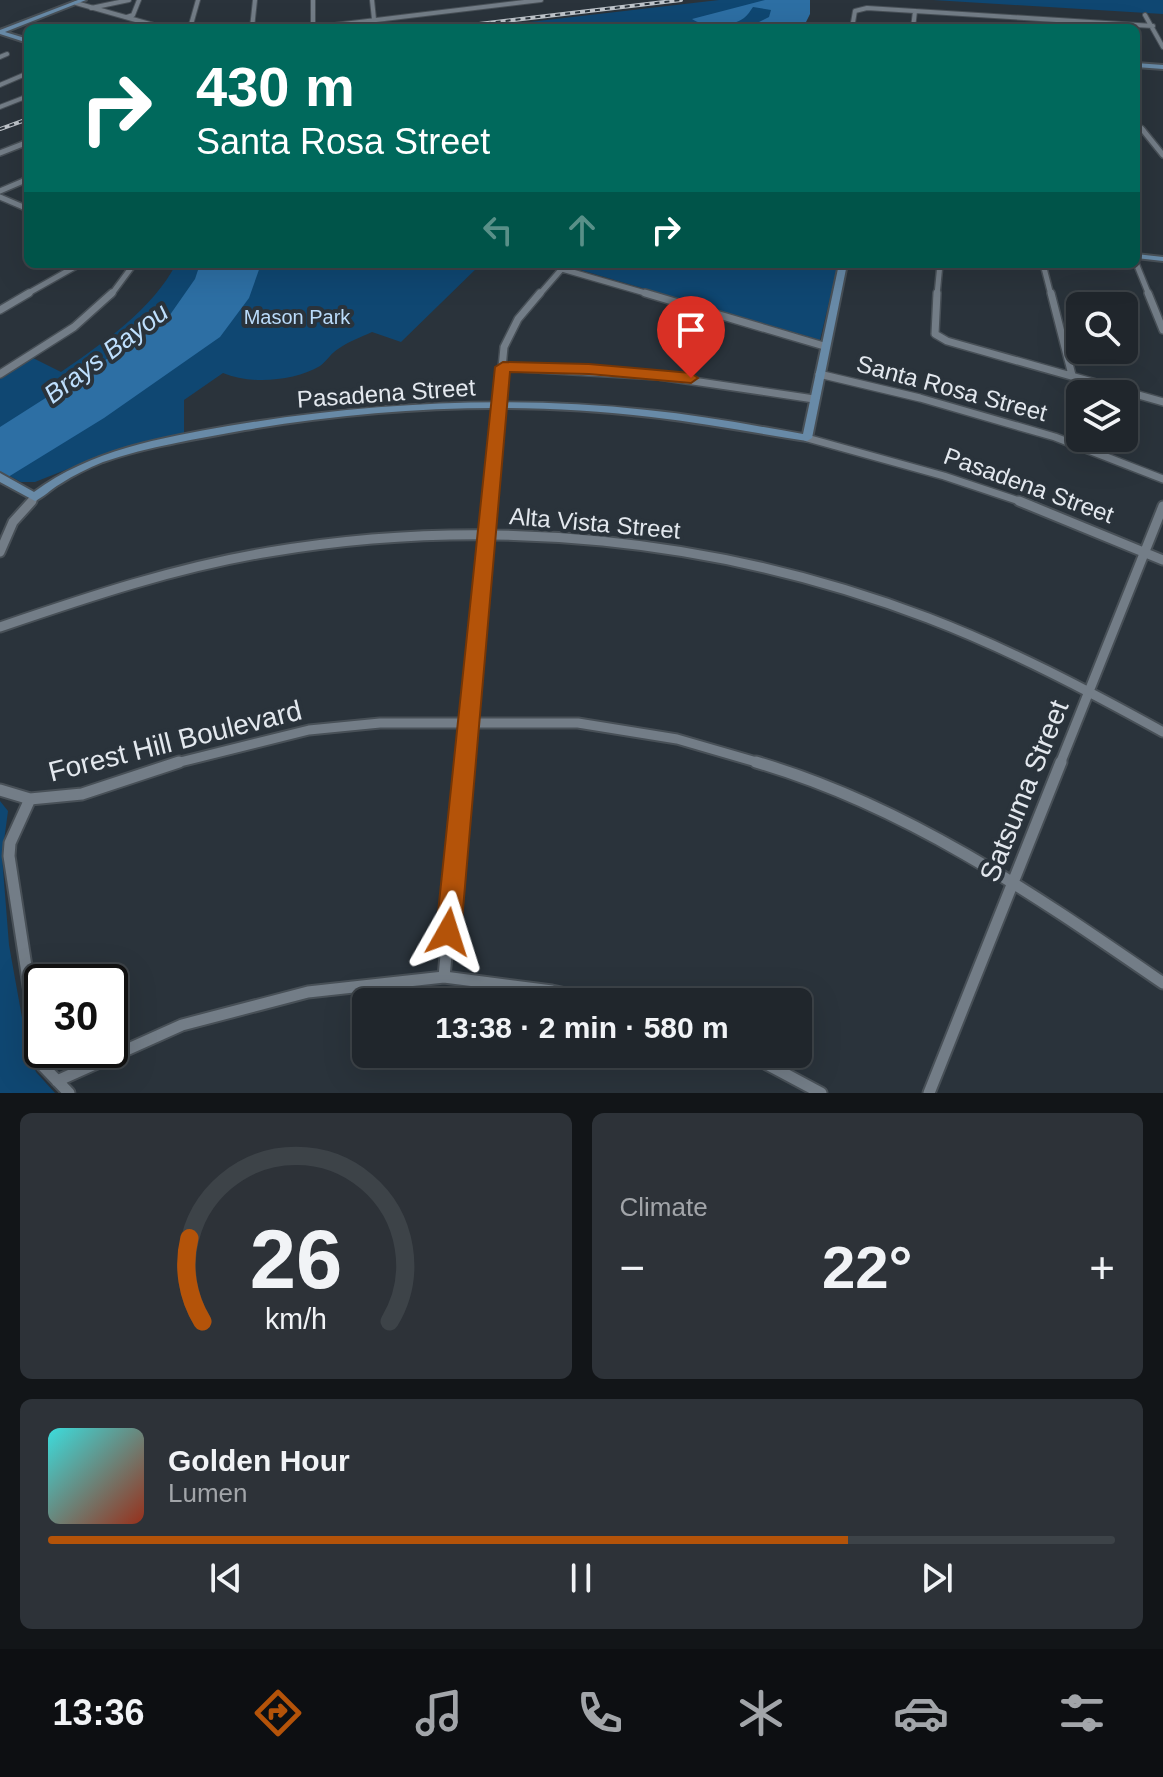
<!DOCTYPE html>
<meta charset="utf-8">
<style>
body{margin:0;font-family:Arial,sans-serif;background:#2d3238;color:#f1f3f6;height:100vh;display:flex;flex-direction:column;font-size:30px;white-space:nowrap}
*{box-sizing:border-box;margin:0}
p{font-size:26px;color:#a2a5a9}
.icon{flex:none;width:44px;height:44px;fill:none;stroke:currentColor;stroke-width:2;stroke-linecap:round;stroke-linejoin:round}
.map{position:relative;height:1093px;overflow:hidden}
.side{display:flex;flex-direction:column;gap:20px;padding:20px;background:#121518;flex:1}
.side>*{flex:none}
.guide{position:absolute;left:24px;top:24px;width:1116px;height:244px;border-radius:12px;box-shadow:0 8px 32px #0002,0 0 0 2px #3d4348;background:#00695c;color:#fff;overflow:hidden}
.fabs{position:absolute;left:1066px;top:292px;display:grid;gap:16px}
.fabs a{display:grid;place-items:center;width:72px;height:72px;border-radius:12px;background:#20262c;box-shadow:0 8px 32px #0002,0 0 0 2px #3d4348;font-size:40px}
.speed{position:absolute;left:24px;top:964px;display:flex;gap:16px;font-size:40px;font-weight:700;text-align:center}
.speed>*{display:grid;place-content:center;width:104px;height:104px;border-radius:50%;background:#20262c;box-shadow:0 8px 32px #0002,0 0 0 2px #3d4348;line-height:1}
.speed .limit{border:4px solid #111;border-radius:12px;background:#fff;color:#111}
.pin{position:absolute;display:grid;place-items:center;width:68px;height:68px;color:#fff;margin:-82px -34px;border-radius:50% 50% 50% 0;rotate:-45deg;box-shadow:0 0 8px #0007}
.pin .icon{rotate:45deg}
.me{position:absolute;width:88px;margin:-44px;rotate:6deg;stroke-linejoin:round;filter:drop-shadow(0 0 6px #0008)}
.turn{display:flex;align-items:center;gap:28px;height:168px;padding:0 40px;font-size:36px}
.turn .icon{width:104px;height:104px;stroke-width:2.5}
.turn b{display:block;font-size:56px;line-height:68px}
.lanes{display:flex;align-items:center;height:76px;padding:0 40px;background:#0003;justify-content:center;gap:40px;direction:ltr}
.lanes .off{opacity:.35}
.big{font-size:60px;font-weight:700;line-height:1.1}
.side .tile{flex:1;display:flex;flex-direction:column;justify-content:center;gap:12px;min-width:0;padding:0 28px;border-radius:12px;background:#2d3238}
.side .dial{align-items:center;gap:0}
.dial svg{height:208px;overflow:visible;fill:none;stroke:#3d4348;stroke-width:7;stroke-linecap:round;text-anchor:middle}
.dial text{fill:#f1f3f6;stroke:none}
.song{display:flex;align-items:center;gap:24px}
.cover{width:96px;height:96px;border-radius:12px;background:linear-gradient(135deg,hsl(180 70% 55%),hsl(10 70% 35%))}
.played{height:8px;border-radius:4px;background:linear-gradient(90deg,#b45309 75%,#3d4348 75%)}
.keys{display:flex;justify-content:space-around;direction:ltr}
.heat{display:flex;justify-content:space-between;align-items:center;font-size:44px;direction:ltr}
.side .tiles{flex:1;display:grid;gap:20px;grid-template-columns:1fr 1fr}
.tile:last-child{grid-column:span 2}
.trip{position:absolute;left:352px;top:988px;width:460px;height:80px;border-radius:12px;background:#20262c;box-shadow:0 8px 32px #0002,0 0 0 2px #3d4348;font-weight:700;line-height:80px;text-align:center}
.tab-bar{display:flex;height:128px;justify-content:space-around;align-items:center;background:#0d0f12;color:#a2a5a9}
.tab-bar .icon{width:56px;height:56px}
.tab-bar .on{color:#b45309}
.tab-bar b{font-size:36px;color:#f1f3f6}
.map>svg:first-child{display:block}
.green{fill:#0f4772}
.water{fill:#2d6fa4}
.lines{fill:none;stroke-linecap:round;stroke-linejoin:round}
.street-far4-casing{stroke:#485057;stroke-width:6}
.street-far3-casing{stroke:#485057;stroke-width:8}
.street-far2-casing{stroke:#485057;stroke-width:10}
.street-far1-casing{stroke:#485057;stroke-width:13}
.street-casing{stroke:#485057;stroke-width:15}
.secondary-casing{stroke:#485057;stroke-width:4}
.street-far4{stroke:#737d87;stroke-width:4}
.street-far3{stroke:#737d87;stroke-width:5}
.street-far2{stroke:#737d87;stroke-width:7}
.street-far1{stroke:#737d87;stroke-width:9}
.street{stroke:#737d87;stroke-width:11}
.secondary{fill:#688aa7;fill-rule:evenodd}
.rail-casing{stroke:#bfc5cb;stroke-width:4}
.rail{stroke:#2a333b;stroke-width:2;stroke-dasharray:5;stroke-linecap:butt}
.route{fill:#b45309;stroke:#753606;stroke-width:2}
.labels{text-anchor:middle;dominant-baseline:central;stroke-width:8;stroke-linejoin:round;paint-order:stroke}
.far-park-label{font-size:20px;fill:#badbfa;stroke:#2a333b}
.street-label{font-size:24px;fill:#e3e8ee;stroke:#2a333b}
.water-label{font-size:26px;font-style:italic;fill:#bedffd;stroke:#2a333b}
.near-street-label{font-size:28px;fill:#e3e8ee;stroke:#2a333b}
</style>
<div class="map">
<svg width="1163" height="1093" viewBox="0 0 1163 1093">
<rect width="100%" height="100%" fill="#2a333b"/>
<path class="green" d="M 719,0 L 771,0 L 775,28 L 477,28 Z
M 933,0 L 1163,0 L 1163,14 Z
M 176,264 L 481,264 L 401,342 L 372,332 C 361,337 348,342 338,349 C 331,353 327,361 320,366 C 294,381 251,385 223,373 L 184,400 L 184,435 L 111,452 L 35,482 L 21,482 L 0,471 L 0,376 L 31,357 L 61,372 C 103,343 152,310 176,264 Z
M 560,264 L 838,264 L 820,340 Z
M 0,801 L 8,811 L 2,856 L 9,945 L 28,1051 L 36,1072 L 55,1093 L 0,1093 Z"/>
<path class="water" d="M 765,0 L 810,0 L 810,14 L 803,28 L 747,28 L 769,17 L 771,10 L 753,7 C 750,11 748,15 744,18 C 733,27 702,27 692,19 Z
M 200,264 L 261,264 L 249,298 L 220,337 L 104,418 L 0,482 L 0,427 L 165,322 L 195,279 Z"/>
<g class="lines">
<g class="street-far4-casing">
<path id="street-far4" d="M 313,0 L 313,28
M 372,0 L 374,19
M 76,3 L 164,28
M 91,8 L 129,0
M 1145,15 L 1163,47
M 127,17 L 133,15 L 139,0
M 190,28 L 198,0
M 252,28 L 255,0
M 310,28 L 541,0
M 852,28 L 855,11 L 867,8 L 1153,26
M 913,28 L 915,11
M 0,57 L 7,54
M 0,85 L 28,73
M 0,107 L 28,96
M 1136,122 L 1144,131"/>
</g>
<g class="street-far3-casing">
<path id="street-far3" d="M 1142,129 L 1163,155
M 0,153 L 28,142
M 0,191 L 28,179
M 0,197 L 28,209
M 1136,263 L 1149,295
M 1043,264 L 1051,295
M 562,269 L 652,295
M 25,295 L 80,264
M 111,295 L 134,264
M 539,295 L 566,264
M 937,295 L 940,264"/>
</g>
<g class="street-far2-casing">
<path id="street-far2" d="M 645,293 L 824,346
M 937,293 L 935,334 L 947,341 L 1163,402
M 1051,293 L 1072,375
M 1148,293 L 1163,330
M 0,310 L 29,293
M 503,367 L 659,376 L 814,399
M 0,374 L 74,327 L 112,293
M 819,374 L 920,398 L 1055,437 L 1163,479
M 807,438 L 944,476 L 1025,503
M 30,503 L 35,497
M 489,503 L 504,347 L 518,319 L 540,293"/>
</g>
<g class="street-far1-casing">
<path id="street-far1" d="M 1019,501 L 1163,560
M 0,552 L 13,522 L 32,501
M 0,627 C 88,597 177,567 269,552 C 489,515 719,538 928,618 C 1009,649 1087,690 1163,732
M 172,764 L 309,730 L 380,723 L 578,723 L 677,739 L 763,764
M 464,764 L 489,501
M 1060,764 L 1163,506"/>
</g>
<g class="street-casing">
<path id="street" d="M 756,762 C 907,806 1035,895 1163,983
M 0,790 L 30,799 L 82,794 L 179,762
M 30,799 L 10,843 L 9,856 L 41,1064 L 69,1093
M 444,977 L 464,762
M 748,1054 L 821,1093
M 57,1081 L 182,1025 L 308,992 L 444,977 L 552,991 L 602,1002
M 929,1093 L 1061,762"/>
</g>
<g class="secondary-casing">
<path id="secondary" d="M 78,0 L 86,0 L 5,32 L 28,39 L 28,43 L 0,34 L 0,30 Z
M 1136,63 L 1163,65 L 1163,69 L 1136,67 Z
M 1136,254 L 1163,257 L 1163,261 L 1136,258 Z
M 839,264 L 847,264 L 812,438 L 807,441 C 755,433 703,423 651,417 C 517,401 379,407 245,430 C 198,439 149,446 103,462 C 88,468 74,475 60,484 C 51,489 44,497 35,501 L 0,482 L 0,473 L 34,492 C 91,450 160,438 228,426 C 367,403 507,395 647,410 C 699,415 751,425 803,434 Z"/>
</g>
<use href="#street-far4" class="street-far4"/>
<use href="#street-far3" class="street-far3"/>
<use href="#street-far2" class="street-far2"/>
<use href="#street-far1" class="street-far1"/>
<use href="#street" class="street"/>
<use href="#secondary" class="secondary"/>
<g class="rail-casing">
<path id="rail" d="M 446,28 L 681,0
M 0,129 L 28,119"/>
</g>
<use href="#rail" class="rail"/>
</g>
<path class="route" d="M 503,362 L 589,364 L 691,373 L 698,378 L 691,383 L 589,374 L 510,372 L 461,932 L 457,941 L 448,944 L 439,941 L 436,932 L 495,367 Z"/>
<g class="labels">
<g class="far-park-label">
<text x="297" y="317">Mason Park</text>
</g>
<g class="street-label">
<text transform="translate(952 388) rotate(15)">Santa Rosa Street</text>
<text transform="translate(386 393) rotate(-4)">Pasadena Street</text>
<text transform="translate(1029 485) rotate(20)">Pasadena Street</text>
<text transform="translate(595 523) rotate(5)">Alta Vista Street</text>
</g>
<g class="water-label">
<text transform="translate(106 353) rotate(-37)">Brays Bayou</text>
</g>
<g class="near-street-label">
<text transform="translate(175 741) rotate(-14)">Forest Hill Boulevard</text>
<text transform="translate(1024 791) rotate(-68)">Satsuma Street</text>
</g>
</g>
</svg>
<div class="fabs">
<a><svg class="icon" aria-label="search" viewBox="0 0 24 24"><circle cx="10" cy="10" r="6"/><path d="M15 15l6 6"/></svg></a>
<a><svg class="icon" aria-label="layers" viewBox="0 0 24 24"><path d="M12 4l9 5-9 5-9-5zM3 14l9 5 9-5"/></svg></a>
</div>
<div class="speed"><div class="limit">30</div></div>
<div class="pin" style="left:691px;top:378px;background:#d93025"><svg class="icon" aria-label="arrive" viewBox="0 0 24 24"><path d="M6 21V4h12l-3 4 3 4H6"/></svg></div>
<svg class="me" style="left:448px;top:932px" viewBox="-20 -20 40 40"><path d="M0-17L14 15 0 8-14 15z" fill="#b45309" stroke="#fff" stroke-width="4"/></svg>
<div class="trip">13:38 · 2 min · 580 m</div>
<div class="guide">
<div class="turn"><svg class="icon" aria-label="right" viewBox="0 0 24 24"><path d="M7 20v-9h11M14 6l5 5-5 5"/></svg><div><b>430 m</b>Santa Rosa Street</div></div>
<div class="lanes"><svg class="icon off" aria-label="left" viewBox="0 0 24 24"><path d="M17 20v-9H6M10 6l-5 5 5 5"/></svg><svg class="icon off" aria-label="ahead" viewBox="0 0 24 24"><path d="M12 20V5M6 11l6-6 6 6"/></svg><svg class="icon" aria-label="right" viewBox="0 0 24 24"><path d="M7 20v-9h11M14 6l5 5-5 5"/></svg></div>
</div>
</div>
<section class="side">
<div class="tiles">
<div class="tile dial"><svg viewBox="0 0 100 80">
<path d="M14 69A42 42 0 1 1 86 69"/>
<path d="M14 69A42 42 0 0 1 9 37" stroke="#b45309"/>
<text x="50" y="56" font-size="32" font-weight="700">26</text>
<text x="50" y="72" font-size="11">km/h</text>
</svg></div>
<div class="tile"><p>Climate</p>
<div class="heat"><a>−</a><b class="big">22°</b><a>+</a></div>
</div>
<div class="tile">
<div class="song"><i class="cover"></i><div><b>Golden Hour</b><p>Lumen</p></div></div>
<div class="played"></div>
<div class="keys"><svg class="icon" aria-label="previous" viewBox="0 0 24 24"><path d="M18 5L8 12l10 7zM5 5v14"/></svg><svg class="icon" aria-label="pause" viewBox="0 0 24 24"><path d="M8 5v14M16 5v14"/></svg><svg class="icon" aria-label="next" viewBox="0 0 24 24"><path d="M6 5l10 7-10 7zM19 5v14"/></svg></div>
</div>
</div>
</section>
<nav class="tab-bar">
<b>13:36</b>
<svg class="icon on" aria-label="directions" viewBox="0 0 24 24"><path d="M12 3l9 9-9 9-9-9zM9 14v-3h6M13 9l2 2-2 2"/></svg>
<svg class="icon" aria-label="music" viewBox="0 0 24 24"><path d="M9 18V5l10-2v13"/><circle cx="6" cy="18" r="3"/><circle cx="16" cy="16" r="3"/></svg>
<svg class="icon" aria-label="phone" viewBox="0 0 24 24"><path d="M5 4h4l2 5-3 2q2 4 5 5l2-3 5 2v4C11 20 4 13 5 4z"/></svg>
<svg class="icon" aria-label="climate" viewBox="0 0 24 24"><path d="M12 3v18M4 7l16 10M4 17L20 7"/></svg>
<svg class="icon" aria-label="car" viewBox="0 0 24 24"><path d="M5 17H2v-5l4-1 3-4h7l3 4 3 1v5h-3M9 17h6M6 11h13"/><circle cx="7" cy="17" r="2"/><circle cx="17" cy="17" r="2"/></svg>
<svg class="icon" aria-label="filters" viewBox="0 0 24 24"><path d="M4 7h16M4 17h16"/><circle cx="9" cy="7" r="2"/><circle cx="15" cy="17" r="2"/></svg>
</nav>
